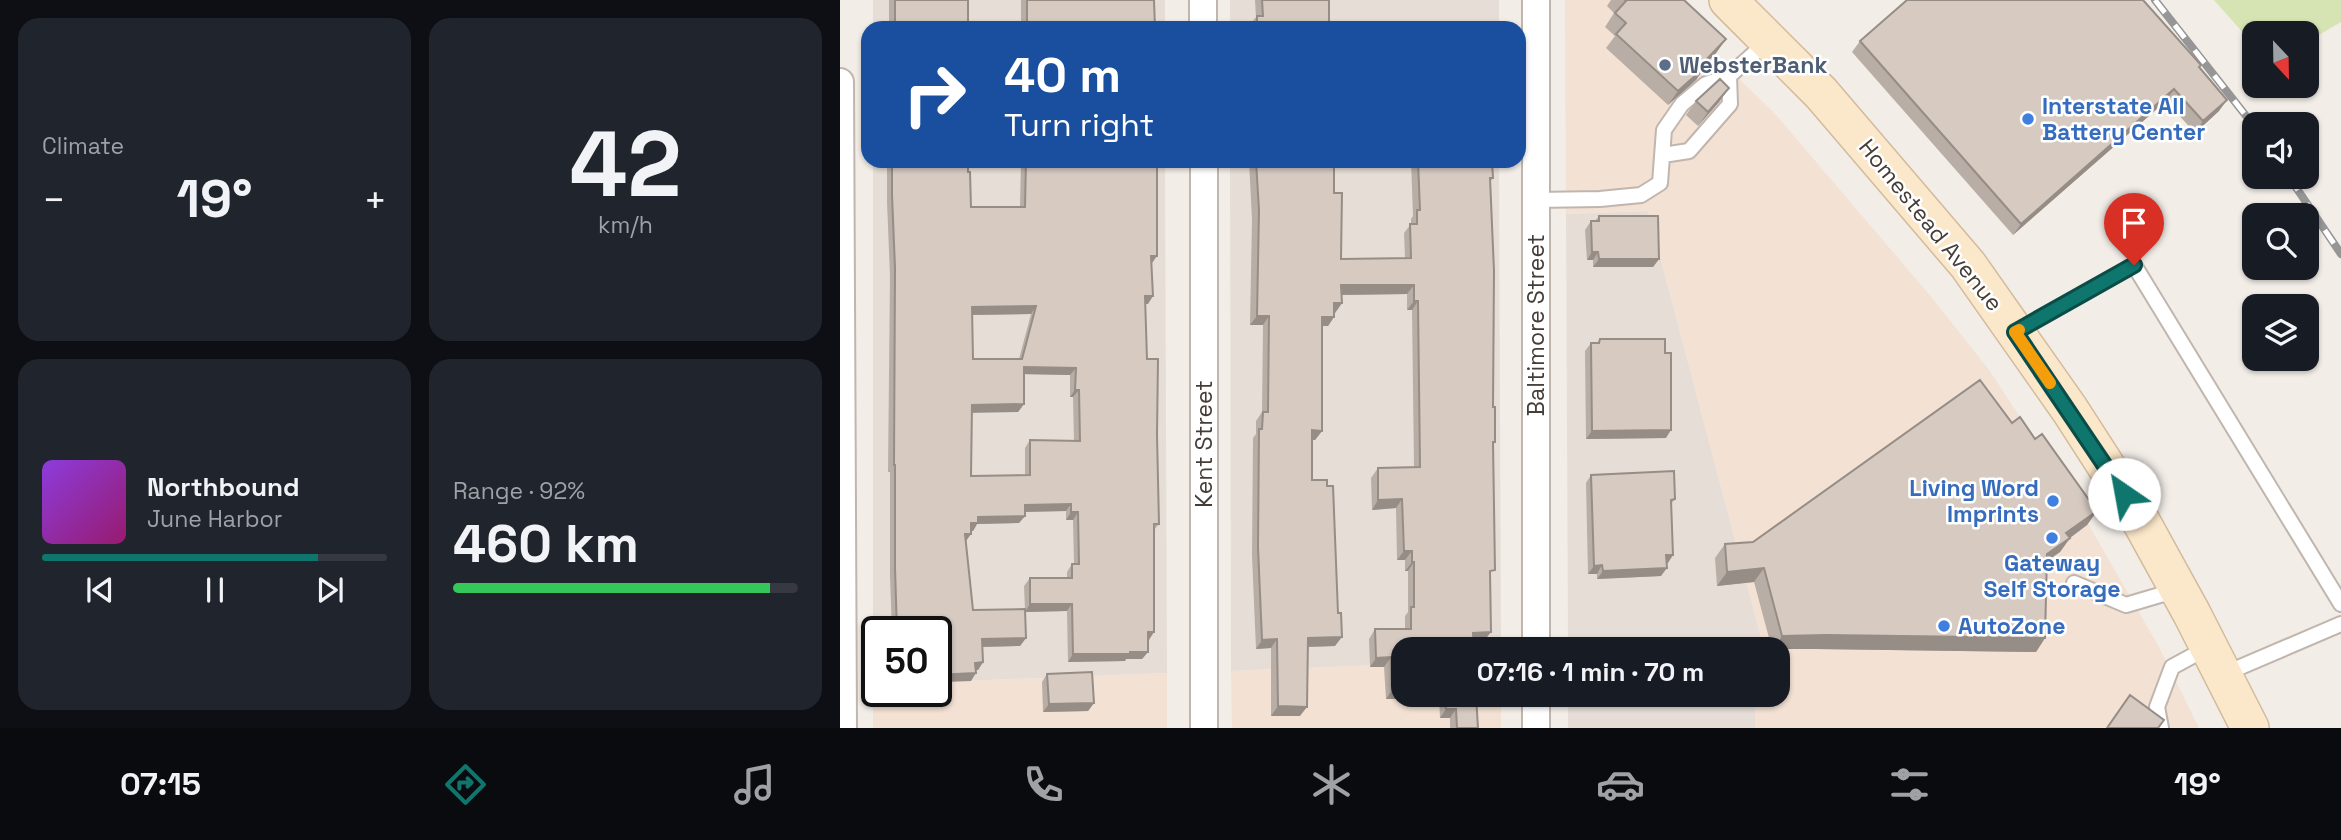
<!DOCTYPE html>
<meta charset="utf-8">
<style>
body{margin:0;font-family:"Space Grotesk",sans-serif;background:#20242c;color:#f1f3f6;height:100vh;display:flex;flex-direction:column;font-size:26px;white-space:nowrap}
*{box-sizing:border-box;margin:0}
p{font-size:23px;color:#9ea1a6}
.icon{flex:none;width:38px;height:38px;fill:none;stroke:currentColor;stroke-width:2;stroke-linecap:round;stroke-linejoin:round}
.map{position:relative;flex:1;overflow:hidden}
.sheet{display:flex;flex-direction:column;gap:18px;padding:18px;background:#0d0f14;width:840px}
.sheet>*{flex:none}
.top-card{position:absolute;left:21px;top:21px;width:665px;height:147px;border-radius:21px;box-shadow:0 2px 5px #0004;background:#1a4fa0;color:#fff;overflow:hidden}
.needle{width:46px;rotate:158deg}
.controls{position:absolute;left:1402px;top:21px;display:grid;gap:14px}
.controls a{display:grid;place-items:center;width:77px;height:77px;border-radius:14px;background:#171b24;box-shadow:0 2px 5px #0004;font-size:35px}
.speed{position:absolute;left:21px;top:616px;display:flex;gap:14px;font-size:35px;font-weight:700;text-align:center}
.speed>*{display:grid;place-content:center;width:91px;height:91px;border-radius:50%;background:#171b24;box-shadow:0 2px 5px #0004;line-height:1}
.speed .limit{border:4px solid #111;border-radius:10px;background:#fff;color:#111}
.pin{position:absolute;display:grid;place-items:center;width:60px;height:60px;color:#fff;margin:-72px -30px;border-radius:50% 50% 50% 0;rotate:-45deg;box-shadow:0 0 7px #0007}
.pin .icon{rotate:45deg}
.me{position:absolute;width:77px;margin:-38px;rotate:327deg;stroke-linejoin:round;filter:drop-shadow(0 0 5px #0008)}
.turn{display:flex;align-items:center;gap:24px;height:147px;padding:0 28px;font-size:32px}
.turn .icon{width:91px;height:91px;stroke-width:2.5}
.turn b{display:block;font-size:49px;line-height:60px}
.big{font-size:52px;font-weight:600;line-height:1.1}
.sheet .tile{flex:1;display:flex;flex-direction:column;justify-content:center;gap:10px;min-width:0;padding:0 24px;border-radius:21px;background:#20242c}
.sheet .dial{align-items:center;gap:0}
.dial b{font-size:91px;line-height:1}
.song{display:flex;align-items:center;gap:21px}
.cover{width:84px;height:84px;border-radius:10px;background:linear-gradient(135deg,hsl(270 70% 55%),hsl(320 70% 35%))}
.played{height:7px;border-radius:4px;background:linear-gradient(90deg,#0f766e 80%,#363941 80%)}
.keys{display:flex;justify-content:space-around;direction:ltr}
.heat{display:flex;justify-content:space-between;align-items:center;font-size:38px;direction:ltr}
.charge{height:10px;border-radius:5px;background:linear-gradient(90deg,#34c759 92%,#363941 0)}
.sheet .tiles{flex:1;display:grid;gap:18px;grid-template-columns:repeat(2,1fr)}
.trip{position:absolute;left:551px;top:637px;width:399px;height:70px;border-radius:21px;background:#171b24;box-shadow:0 2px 5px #0004;font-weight:600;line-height:70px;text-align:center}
.dock{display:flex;height:112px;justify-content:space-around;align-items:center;background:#090b0e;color:#9ea1a6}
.dock .icon{width:49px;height:49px}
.dock .on{color:#0f766e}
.dock b{font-size:32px;color:#f1f3f6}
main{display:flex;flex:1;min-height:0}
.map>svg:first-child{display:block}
.residential{fill:#e6ded6}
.commercial{fill:#f3e1d4}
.green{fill:#d6e4b3}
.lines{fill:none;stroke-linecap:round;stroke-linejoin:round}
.service-casing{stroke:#c0b6ae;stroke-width:18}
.minor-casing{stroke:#c0b6ae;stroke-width:30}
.secondary-casing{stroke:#d2bb9d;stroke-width:40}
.service{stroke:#fff;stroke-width:14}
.minor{stroke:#fff;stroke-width:26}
.secondary{stroke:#fbe7c9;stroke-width:37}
.rail-casing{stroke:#969696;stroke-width:8}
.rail{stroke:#fff;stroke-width:5;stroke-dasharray:16;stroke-linecap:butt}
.wall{fill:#b8aea6;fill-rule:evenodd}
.shaded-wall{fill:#968d87}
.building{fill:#d6cac1;stroke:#968d87;stroke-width:2;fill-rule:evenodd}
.route-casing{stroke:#0a4d48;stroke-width:18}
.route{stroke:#0f766e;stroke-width:12}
.slow{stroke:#f59e0b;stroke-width:12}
.service-dot{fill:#5c6f8a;stroke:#fff;stroke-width:2.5}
.shop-dot{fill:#3f7fe0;stroke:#fff;stroke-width:2.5}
.labels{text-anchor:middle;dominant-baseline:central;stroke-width:5;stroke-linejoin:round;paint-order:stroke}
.service-label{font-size:23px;font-weight:bold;fill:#4e5e75;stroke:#fff;text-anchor:start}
.shop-label{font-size:23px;font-weight:bold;fill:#366cbe;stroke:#fff;text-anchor:start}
.street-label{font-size:23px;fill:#453d37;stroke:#fff}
</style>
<main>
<section class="sheet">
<div class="tiles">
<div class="tile"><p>Climate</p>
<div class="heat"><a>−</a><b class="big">19°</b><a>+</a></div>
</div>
<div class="tile dial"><b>42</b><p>km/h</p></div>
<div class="tile">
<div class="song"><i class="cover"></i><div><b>Northbound</b><p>June Harbor</p></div></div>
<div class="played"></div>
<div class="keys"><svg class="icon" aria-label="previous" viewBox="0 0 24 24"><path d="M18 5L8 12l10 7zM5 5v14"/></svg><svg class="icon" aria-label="pause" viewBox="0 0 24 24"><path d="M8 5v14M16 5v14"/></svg><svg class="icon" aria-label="next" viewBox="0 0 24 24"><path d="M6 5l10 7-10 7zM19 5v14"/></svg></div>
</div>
<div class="tile"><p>Range · 92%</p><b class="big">460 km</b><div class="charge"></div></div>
</div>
</section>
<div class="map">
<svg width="1501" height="728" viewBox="0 0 1501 728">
<rect width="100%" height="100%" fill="#f2ede7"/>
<path class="residential" d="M 33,0 L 325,0 L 325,28 L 33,28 Z
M 390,0 L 659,0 L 659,28 L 390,28 Z
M 33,161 L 325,161 L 327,673 L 96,682 L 96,632 L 37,632 L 37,684 L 33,685 Z
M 390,161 L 659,161 L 661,649 L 564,649 L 563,664 L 391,671 Z
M 808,211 L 924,649 L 728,649 L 726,214 Z
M 728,695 L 915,695 L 915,728 L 728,728 Z"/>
<path class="commercial" d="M 725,0 L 819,0 L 936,115 L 1093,299 L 1149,370 L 1234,499 L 1320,649 L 1359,728 L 915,728 L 915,695 L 938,695 L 938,649 L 924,649 L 808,211 L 726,214 Z
M 563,664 L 564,695 L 661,695 L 661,728 L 392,728 L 391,671 Z
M 327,673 L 327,728 L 33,728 L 33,685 L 37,684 L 37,691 L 96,691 L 96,682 Z"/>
<path class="green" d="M 1374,0 L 1501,0 L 1501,22 L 1467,42 L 1466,33 L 1414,33 L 1414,45 Z"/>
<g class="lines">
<g class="service-casing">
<path id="service" d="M 823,155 L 849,151 L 890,104 L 889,76
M 696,200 L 760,199 L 801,195 L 820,183 L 824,130 L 842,104 L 866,84 L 889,76 L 928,41
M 1175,332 L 1294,265 L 1501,604
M 1234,583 L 1286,605 L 1337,590
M 1384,674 L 1501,624
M 1321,728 L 1317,707 L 1332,667 L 1367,648"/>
</g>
<g class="minor-casing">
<path id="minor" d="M 363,0 L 363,28
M 696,0 L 696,649
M 0,82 L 3,728
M 364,161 L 364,728
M 696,695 L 696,728"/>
</g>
<g class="secondary-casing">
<path id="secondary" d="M 888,0 L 981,93 L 1128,265 L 1230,410 L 1297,514 L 1352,614 L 1410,728"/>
</g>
<use href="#service" class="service"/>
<use href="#minor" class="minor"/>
<use href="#secondary" class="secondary"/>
<g class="rail-casing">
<path id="rail" d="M 1315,0 L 1414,126
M 1449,177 L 1501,254"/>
</g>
<use href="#rail" class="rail"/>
</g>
<path class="wall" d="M 49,0 L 128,0 L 128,28 L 49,28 Z
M 181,0 L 314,0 L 315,28 L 181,28 Z
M 415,0 L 489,0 L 489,28 L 410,28 L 410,25 L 416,17 Z
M 771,0 L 844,0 L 886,39 L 876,53 L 865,65 L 856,80 L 828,105 L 766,48 L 775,36 L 765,27 L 774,13 L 767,6 Z
M 1020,41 L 1359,68 L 1379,111 L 1355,133 L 1326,101 L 1173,235 L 1012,52 Z
M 889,88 L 879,102 L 858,126 L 846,115 L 856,101 Z
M 47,161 L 128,161 L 131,207 L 180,207 L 181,161 L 317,161 L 312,263 L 308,304 L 305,304 L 307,359 L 317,435 L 319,524 L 314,530 L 308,652 L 302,659 L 286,659 L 285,661 L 228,662 L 227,611 L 185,612 L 186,638 L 180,646 L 142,647 L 143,662 L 138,670 L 136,670 L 131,681 L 96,682 L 96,632 L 52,632 L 50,576 L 50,472 L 48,472 L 50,276 L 47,202 ZM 191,314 L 179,359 L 133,359 L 132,315 ZM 184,374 L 230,375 L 230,397 L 233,397 L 234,441 L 190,440 L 185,448 L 185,475 L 131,476 L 131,412 L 178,412 L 184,404 ZM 226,511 L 226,520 L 233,520 L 234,564 L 232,564 L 227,572 L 227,578 L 190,578 L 184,586 L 185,609 L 133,610 L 125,541 L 131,531 L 133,531 L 137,524 L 179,523 L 185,516 L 185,512 Z
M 409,161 L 494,161 L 494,193 L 501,259 L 565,258 L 564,233 L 571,224 L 571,219 L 573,216 L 571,161 L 652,161 L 653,178 L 650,182 L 653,407 L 655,442 L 653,445 L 650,577 L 644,641 L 634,641 L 564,695 L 636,695 L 638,728 L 610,728 L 610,718 L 600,718 L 599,698 L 546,699 L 544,667 L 530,667 L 529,639 L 535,629 L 565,629 L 565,616 L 568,612 L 568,571 L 565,571 L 565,560 L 557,560 L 556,508 L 532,510 L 531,478 L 538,468 L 574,467 L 572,310 L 567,310 L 567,294 L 502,295 L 502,303 L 495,313 L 494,313 L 494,317 L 488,326 L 482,326 L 482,431 L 475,440 L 472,440 L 472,480 L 495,646 L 468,647 L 460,716 L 431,716 L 431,648 L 416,649 L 412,556 L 413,438 L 416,434 L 416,421 L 422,412 L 423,325 L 410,325 L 412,219 Z
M 759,216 L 819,259 L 813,267 L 753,267 L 753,260 L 747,260 L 745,230 L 751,221 L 755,221 Z
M 760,339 L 825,353 L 826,438 L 746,439 L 745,351 L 751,343 L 757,343 Z
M 1172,423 L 1195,439 L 1257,511 L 1247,525 L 1230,538 L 1220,552 L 1207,561 L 1205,638 L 1196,652 L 976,649 L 932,649 L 914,582 L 877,586 L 875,558 L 885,544 L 913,542 Z
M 751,475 L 835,499 L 831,504 L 833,555 L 827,563 L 821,576 L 757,579 L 757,574 L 748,574 L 746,483 Z
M 207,674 L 254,703 L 248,711 L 203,712 L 202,682 Z"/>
<path class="shaded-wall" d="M 886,39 L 876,53 L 855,76 L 866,66 L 856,80 L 828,105 L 838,91 Z
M 889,88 L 879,102 L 858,126 L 868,112 Z
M 1334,89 L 1326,101 L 1173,235 L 1181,224 Z
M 1387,100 L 1379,111 L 1355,133 L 1363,121 Z
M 752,252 L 758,252 L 753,260 L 747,260 Z
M 311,256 L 317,256 L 312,263 Z
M 759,259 L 819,259 L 813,267 L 753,267 Z
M 501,285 L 574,285 L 567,294 L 495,295 Z
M 305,296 L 313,296 L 308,304 L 300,304 Z
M 574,301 L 578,301 L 572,310 L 567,310 Z
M 494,303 L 502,303 L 495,313 L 488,312 Z
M 196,306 L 191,314 L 127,315 L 132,307 Z
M 417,316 L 429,316 L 423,325 L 410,325 Z
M 482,317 L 494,317 L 488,326 L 476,326 Z
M 184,367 L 236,368 L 230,375 L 179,374 Z
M 235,390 L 239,390 L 233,397 L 230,397 Z
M 184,404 L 178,412 L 126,413 L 132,405 Z
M 472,430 L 482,431 L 475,440 L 466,439 Z
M 831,430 L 826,438 L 746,439 L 752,431 Z
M 562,499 L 556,508 L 532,510 L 538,500 Z
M 231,504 L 226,511 L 179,512 L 185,505 Z
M 1257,511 L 1247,525 L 1227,540 L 1230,538 L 1220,552 L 1197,568 L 1207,554 L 1226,533 Z
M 231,512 L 238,512 L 233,520 L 226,520 Z
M 185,516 L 179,523 L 137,524 L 133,531 L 126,531 L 138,517 Z
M 125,534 L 131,534 L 126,541 L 119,541 Z
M 564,551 L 572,551 L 565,560 L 557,560 Z
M 826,555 L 833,555 L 828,563 L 821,563 Z
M 572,562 L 574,562 L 568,571 L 565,571 Z
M 762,565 L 757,574 L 748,574 L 754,566 Z
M 827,568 L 821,576 L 757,579 L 763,571 Z
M 924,568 L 914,582 L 877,586 L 887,572 Z
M 190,604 L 232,604 L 227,611 L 185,612 Z
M 308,632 L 314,632 L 309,640 L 303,640 Z
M 651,632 L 644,641 L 627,642 L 633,633 Z
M 986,635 L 1205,638 L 1196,652 L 976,649 L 933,649 L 942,636 Z
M 502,637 L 495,646 L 461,647 L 468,638 Z
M 186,638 L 180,646 L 137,647 L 142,639 Z
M 437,639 L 431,648 L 416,649 L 422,640 Z
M 290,652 L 308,652 L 302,659 L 286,659 L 285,661 L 228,662 L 233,654 Z
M 551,657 L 544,667 L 530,667 L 536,658 Z
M 143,662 L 138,670 L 129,671 L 135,663 Z
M 136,673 L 131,681 L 96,682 L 96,675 Z
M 564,689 L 564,695 L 601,695 L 599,698 L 546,699 L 552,690 Z
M 254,703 L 248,711 L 203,712 L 209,704 Z
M 438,706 L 467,707 L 460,716 L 431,716 Z
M 606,709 L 616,709 L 610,718 L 600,718 Z"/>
<path class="building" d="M 55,0 L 128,0 L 128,28 L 55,28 Z
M 187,0 L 314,0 L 315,28 L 187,28 Z
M 422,0 L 489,0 L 489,28 L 417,28 L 417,16 L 423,16 Z
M 785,0 L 844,0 L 886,39 L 863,63 L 866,66 L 838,91 L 776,34 L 786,23 L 775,13 L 786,1 Z
M 1067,0 L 1303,0 L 1361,65 L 1359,67 L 1387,100 L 1363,121 L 1334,89 L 1181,224 L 1020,41 Z
M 880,79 L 889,88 L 868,112 L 856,101 Z
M 52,161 L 128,161 L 128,172 L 130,172 L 131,207 L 185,207 L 186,161 L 317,161 L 317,256 L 311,256 L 313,296 L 305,296 L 307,359 L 318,359 L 317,435 L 319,524 L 314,524 L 314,632 L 308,632 L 308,652 L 290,652 L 290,654 L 233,654 L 232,604 L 190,604 L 190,578 L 232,578 L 232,564 L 239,564 L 238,512 L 231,512 L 231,504 L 185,505 L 185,516 L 138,517 L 138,523 L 131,523 L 131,534 L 125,534 L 133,610 L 185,609 L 186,638 L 142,639 L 143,662 L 135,663 L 136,673 L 96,675 L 96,632 L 57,632 L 55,568 L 55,465 L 54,465 L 55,268 L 52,195 ZM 196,306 L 182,359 L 133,359 L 132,307 ZM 184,367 L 236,368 L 235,390 L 239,390 L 240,441 L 190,440 L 190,475 L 131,476 L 132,405 L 184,404 Z
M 416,161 L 494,161 L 494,193 L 502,193 L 501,259 L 571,258 L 570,224 L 577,224 L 577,210 L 580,210 L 578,161 L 652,161 L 653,178 L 650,178 L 654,271 L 653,407 L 655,407 L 655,442 L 653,442 L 655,570 L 650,571 L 651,632 L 633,633 L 634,649 L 564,649 L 564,689 L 552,690 L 551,657 L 536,658 L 535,629 L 571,629 L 571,607 L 574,607 L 574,562 L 572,562 L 572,551 L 564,551 L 562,499 L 538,500 L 538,468 L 580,467 L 578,301 L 574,301 L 574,285 L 501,285 L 502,303 L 494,303 L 494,317 L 482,317 L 482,431 L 472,430 L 472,480 L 487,480 L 487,486 L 493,486 L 498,613 L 501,613 L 502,637 L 468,638 L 467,707 L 438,706 L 437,639 L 422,640 L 418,547 L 419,429 L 422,429 L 423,412 L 428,412 L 429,316 L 417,316 L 419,210 Z
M 759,216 L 818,216 L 819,259 L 759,259 L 758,252 L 752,252 L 751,221 L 759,221 Z
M 760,339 L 825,339 L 825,353 L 831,353 L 831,430 L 752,431 L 751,343 L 759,343 Z
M 1140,380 L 1172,423 L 1180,417 L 1195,439 L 1202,434 L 1257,511 L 1226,533 L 1230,538 L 1207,554 L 1205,638 L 986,635 L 942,636 L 924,568 L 887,572 L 885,544 L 913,542 Z
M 834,471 L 835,499 L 831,500 L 833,555 L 826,555 L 827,568 L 763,571 L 762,565 L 754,566 L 751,475 Z
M 252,672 L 254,703 L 209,704 L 207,674 Z
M 605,695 L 636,695 L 638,728 L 617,728 L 616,709 L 606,709 Z
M 1290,695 L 1324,720 L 1318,728 L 1267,728 Z"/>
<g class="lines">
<g class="route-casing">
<path id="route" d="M 1284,494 L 1175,332 L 1294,265"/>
</g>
<use href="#route" class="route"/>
<path class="slow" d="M 1179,330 L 1175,332 L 1210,383"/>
</g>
<circle class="service-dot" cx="825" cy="65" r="7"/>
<g class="shop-dot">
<circle cx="1188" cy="119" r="7"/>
<circle cx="1213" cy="501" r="7"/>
<circle cx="1212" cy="538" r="7"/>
<circle cx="1104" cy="626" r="7"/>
</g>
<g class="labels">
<g class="service-label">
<text x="839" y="65">WebsterBank</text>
</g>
<g class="shop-label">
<text x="1202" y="106">Interstate All<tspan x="1202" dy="26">Battery Center</tspan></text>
<text x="1199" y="488" text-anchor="end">Living Word<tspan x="1199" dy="26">Imprints</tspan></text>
<text x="1212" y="563" text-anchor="middle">Gateway<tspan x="1212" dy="26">Self Storage</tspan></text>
<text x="1118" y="626">AutoZone</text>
</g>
<g class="street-label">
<text transform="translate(1091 225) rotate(51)">Homestead Avenue</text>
<text transform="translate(696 325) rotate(-90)">Baltimore Street</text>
<text transform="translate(364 444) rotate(-90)">Kent Street</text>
</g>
</g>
</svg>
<div class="controls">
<a><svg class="needle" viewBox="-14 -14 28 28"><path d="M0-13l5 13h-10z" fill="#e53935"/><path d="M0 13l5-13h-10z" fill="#9ea1a6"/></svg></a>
<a><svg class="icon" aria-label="sound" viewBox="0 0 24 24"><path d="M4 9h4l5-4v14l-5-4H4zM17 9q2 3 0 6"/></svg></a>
<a><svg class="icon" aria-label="search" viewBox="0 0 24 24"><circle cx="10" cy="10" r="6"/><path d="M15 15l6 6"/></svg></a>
<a><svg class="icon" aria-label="layers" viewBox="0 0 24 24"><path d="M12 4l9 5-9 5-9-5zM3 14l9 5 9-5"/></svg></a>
</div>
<div class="speed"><div class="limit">50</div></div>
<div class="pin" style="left:1294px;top:265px;background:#d93025"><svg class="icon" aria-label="arrive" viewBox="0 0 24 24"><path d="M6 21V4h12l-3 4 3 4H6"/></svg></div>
<svg class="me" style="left:1284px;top:494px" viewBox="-20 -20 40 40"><circle r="19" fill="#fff"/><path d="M0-13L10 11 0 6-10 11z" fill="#0f766e"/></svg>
<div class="trip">07:16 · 1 min · 70 m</div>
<div class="top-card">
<div class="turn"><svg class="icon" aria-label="right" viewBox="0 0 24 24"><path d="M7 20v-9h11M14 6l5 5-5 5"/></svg><div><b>40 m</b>Turn right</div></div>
</div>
</div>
</main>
<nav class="dock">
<b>07:15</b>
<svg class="icon on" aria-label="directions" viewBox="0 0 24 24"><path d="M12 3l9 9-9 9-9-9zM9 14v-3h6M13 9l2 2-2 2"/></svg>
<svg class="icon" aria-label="music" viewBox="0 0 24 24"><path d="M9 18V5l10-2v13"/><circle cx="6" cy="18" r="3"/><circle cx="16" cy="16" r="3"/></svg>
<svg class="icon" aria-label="phone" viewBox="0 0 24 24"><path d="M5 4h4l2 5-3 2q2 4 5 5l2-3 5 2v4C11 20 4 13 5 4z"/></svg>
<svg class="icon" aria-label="climate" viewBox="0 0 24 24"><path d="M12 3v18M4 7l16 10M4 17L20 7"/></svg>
<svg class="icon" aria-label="car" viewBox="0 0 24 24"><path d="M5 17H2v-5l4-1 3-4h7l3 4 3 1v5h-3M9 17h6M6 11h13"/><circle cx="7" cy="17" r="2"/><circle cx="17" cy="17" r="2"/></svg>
<svg class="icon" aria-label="filters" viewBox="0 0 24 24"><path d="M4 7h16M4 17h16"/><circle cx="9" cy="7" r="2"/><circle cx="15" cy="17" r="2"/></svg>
<b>19°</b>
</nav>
